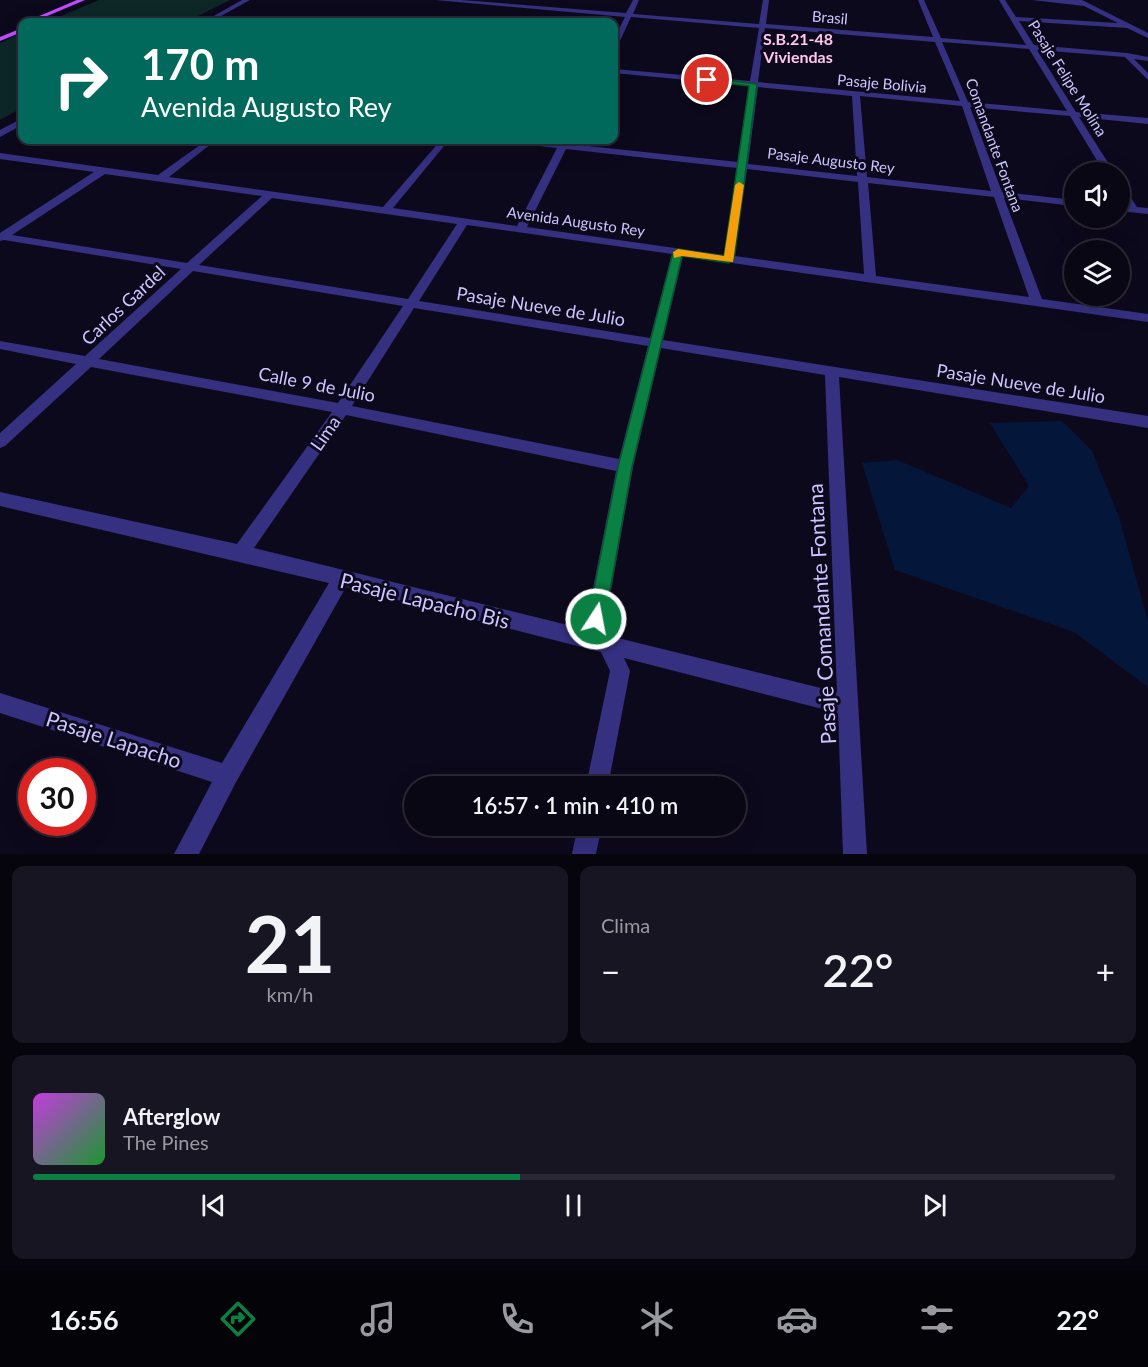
<!DOCTYPE html>
<html lang="es">
<meta charset="utf-8">
<style>
body{margin:0;font-family:Lato,sans-serif;background:#181522;color:#f1f3f6;height:100vh;display:flex;flex-direction:column;font-size:22px;white-space:nowrap}
*{box-sizing:border-box;margin:0}
p{font-size:20px;color:#9999a0}
.icon{flex:none;width:33px;height:33px;fill:none;stroke:currentColor;stroke-width:2;stroke-linecap:round;stroke-linejoin:round}
.map{position:relative;height:854px;overflow:hidden}
.details{display:flex;flex-direction:column;gap:12px;padding:12px;background:#06040c;flex:1}
.details>*{flex:none}
.top-card{position:absolute;left:18px;top:18px;width:600px;height:126px;border-radius:12px;box-shadow:0 6px 24px #0002,0 0 0 2px #2a2834;background:#00695c;color:#fff;overflow:hidden}
.tools{position:absolute;left:1064px;top:162px;display:grid;gap:12px}
.tools a{display:grid;place-items:center;width:66px;height:66px;border-radius:50%;background:#0a0715;box-shadow:0 6px 24px #0002,0 0 0 2px #2a2834;font-size:30px}
.speed{position:absolute;left:18px;top:758px;display:flex;gap:12px;font-size:30px;font-weight:700;text-align:center}
.speed>*{display:grid;place-content:center;width:78px;height:78px;border-radius:50%;background:#0a0715;box-shadow:0 6px 24px #0002,0 0 0 2px #2a2834;line-height:1}
.speed .limit{border:9px solid #d22;background:#fff;color:#111}
.pin{position:absolute;display:grid;place-items:center;width:51px;height:51px;color:#fff;margin:-26px;border:3px solid #fff;border-radius:50%;box-shadow:0 2px 6px #0007}
.me{position:absolute;width:66px;margin:-33px;rotate:11deg;stroke-linejoin:round;filter:drop-shadow(0 0 4px #0008)}
.turn{display:flex;align-items:center;gap:21px;height:126px;padding:0 24px;font-size:27px}
.turn .icon{width:78px;height:78px;stroke-width:2.5}
.turn b{display:block;font-size:42px;line-height:51px}
.big{font-size:45px;font-weight:600;line-height:1.1}
.details .card{flex:1;display:flex;flex-direction:column;justify-content:center;gap:9px;min-width:0;padding:0 21px;border-radius:12px;background:#181522}
.details .dial{align-items:center;gap:0}
.dial b{font-size:78px;line-height:1}
.song{display:flex;align-items:center;gap:18px}
.cover{width:72px;height:72px;border-radius:9px;background:linear-gradient(135deg,hsl(290 70% 55%),hsl(130 70% 35%))}
.played{height:6px;border-radius:3px;background:linear-gradient(90deg,#0b8043 45%,#2a2834 45%)}
.keys{display:flex;justify-content:space-around;direction:ltr}
.heat{display:flex;justify-content:space-between;align-items:center;font-size:33px;direction:ltr}
.details .tiles{flex:1;display:grid;gap:12px;grid-template-columns:1fr 1fr}
.card:last-child{grid-column:span 2}
.trip{position:absolute;left:404px;top:776px;width:342px;height:60px;border-radius:30px;background:#0a0715;box-shadow:0 6px 24px #0002,0 0 0 2px #2a2834;font-weight:600;line-height:60px;text-align:center}
.menu{display:flex;height:96px;justify-content:space-around;align-items:center;background:#040308;color:#9999a0}
.menu .icon{width:42px;height:42px}
.menu .on{color:#0b8043}
.menu b{font-size:27px;color:#f1f3f6}
.map>svg:first-child{display:block}
.green{fill:#0c2726}
.water{fill:#04173a}
.lines{fill:none;stroke-linecap:round;stroke-linejoin:round}
.minor{fill:#353080;fill-rule:evenodd}
.major{fill:#c04cff;fill-rule:evenodd}
.route{fill:#0b8043;stroke:#07532c;stroke-width:1.5}
.slow{fill:#f59e0b}
.labels{text-anchor:middle;dominant-baseline:central;stroke-width:6;stroke-linejoin:round;paint-order:stroke}
.far-street-label{font-size:15px;fill:#cdc5ff;stroke:#0d091c}
.far-neighbourhood-label{font-size:16px;font-weight:bold;fill:#ffc7e9;stroke:#0d091c}
.street-label{font-size:18px;fill:#cdc5ff;stroke:#0d091c}
.near-street-label{font-size:21px;fill:#cdc5ff;stroke:#0d091c}
</style>
<div class="map">
<svg width="1148" height="854" viewBox="0 0 1148 854">
<rect width="100%" height="100%" fill="#0d091c"/>
<path class="green" d="M 99,0 L 230,0 L 186,22 L 47,22 Z
M 22,33 L 22,108 L 0,120 L 0,43 Z"/>
<path class="water" d="M 1062,421 L 1092,451 L 1119,517 L 1148,622 L 1148,687 L 1074,632 L 895,570 L 862,463 L 897,460 L 1011,508 L 1029,486 L 990,423 Z"/>
<g class="lines">
<path class="minor" d="M 242,0 L 250,0 L 210,22 L 203,22 Z
M 435,0 L 461,0 L 626,13 L 633,0 L 639,0 L 633,14 L 759,24 L 763,0 L 769,0 L 766,24 L 933,37 L 918,0 L 924,0 L 941,38 L 1026,45 L 999,0 L 1005,0 L 1016,17 L 1118,23 L 1084,6 L 1032,0 L 1082,0 L 1148,33 L 1148,38 L 1127,28 L 1019,21 L 1034,45 L 1127,53 L 1148,57 L 1148,61 L 1134,59 L 1148,73 L 1148,80 L 1125,57 L 1037,50 L 1076,112 L 1148,118 L 1148,124 L 1079,117 L 1114,172 L 1104,172 L 1070,116 L 970,107 L 1002,192 L 1074,200 L 1074,206 L 1004,198 L 1042,299 L 1148,314 L 1148,322 L 683,256 L 663,340 L 1148,416 L 1148,428 L 839,377 L 867,854 L 843,854 L 838,713 L 624,658 L 630,671 L 608,786 L 586,786 L 610,671 L 601,652 L 346,587 L 235,784 L 199,854 L 174,854 L 212,782 L 0,713 L 0,693 L 222,763 L 329,583 L 0,506 L 0,492 L 237,544 L 332,412 L 91,367 L 5,446 L 0,448 L 0,433 L 76,364 L 0,349 L 0,341 L 85,356 L 181,269 L 4,240 L 0,241 L 0,233 L 94,172 L 0,159 L 0,153 L 158,175 L 207,140 L 216,140 L 169,177 L 383,207 L 441,140 L 449,140 L 393,208 L 517,226 L 557,148 L 512,143 L 508,140 L 560,143 L 562,140 L 570,140 L 569,144 L 738,162 L 750,86 L 614,73 L 614,69 L 750,81 L 759,28 L 631,17 L 618,45 L 614,47 L 614,39 L 625,17 ZM 765,28 L 935,42 L 960,101 L 758,82 ZM 942,42 L 1029,49 L 1067,111 L 968,102 ZM 758,87 L 852,96 L 857,176 L 748,164 ZM 860,96 L 962,106 L 991,191 L 867,177 ZM 566,149 L 737,168 L 724,255 L 527,227 ZM 747,169 L 858,182 L 864,274 L 735,256 ZM 105,174 L 262,196 L 187,263 L 12,235 ZM 868,183 L 994,197 L 1029,297 L 876,276 ZM 272,198 L 457,224 L 408,299 L 199,265 ZM 467,225 L 672,254 L 650,338 L 419,301 ZM 193,271 L 403,306 L 338,403 L 99,359 ZM 414,308 L 648,346 L 619,459 L 352,406 ZM 661,348 L 825,375 L 837,692 L 614,637 L 606,619 L 633,467 ZM 346,415 L 616,471 L 587,619 L 592,631 L 254,548 Z
M 19,120 L 22,120 L 22,125 L 0,137 L 0,130 Z
M 1119,185 L 1123,186 L 1137,207 L 1148,208 L 1148,214 L 1119,211 L 1119,205 L 1125,206 L 1119,196 Z
M 578,825 L 602,825 L 596,854 L 572,854 Z"/>
<path class="major" d="M 77,0 L 85,0 L 33,22 L 25,22 Z
M 22,28 L 22,32 L 0,41 L 0,37 Z"/>
</g>
<path class="route" d="M 707,78 L 757,84 L 734,260 L 729,263 L 682,256 L 632,467 L 605,619 L 603,625 L 596,627 L 590,625 L 588,619 L 618,467 L 673,252 L 678,249 L 724,256 L 749,86 L 704,81 Z"/>
<path class="slow" d="M 739,182 L 744,185 L 733,262 L 682,256 L 674,258 L 673,252 L 678,249 L 724,256 L 735,185 Z"/>
<g class="labels">
<g class="far-street-label">
<text transform="translate(830 17) rotate(5)">Brasil</text>
<text transform="translate(1068 78) rotate(58)">Pasaje Felipe Molina</text>
<text transform="translate(882 83) rotate(5)">Pasaje Bolivia</text>
<text transform="translate(995 145) rotate(70)">Comandante Fontana</text>
<text transform="translate(831 160) rotate(7)">Pasaje Augusto Rey</text>
<text transform="translate(576 221) rotate(8)">Avenida Augusto Rey</text>
</g>
<g class="far-neighbourhood-label">
<text x="798" y="38">S.B.21-48<tspan x="798" dy="18">Viviendas</tspan></text>
</g>
<g class="street-label">
<text transform="translate(123 305) rotate(-43)">Carlos Gardel</text>
<text transform="translate(541 306) rotate(9)">Pasaje Nueve de Julio</text>
<text transform="translate(1021 383) rotate(9)">Pasaje Nueve de Julio</text>
<text transform="translate(317 384) rotate(11)">Calle 9 de Julio</text>
<text transform="translate(325 433) rotate(-55)">Lima</text>
</g>
<g class="near-street-label">
<text transform="translate(425 600) rotate(14)">Pasaje Lapacho Bis</text>
<text transform="translate(821 614) rotate(-93)">Pasaje Comandante Fontana</text>
<text transform="translate(114 739) rotate(18)">Pasaje Lapacho</text>
</g>
</g>
</svg>
<div class="tools">
<a><svg class="icon" aria-label="sound" viewBox="0 0 24 24"><path d="M4 9h4l5-4v14l-5-4H4zM17 9q2 3 0 6"/></svg></a>
<a><svg class="icon" aria-label="layers" viewBox="0 0 24 24"><path d="M12 4l9 5-9 5-9-5zM3 14l9 5 9-5"/></svg></a>
</div>
<div class="speed"><div class="limit">30</div></div>
<div class="pin" style="left:707px;top:80px;background:#d93025"><svg class="icon" aria-label="arrive" viewBox="0 0 24 24"><path d="M6 21V4h12l-3 4 3 4H6"/></svg></div>
<svg class="me" style="left:596px;top:619px" viewBox="-20 -20 40 40"><circle r="17" fill="#0b8043" stroke="#fff" stroke-width="3"/><path d="M0-11L8 9 0 5-8 9z" fill="#fff"/></svg>
<div class="trip">16:57 · 1 min · 410 m</div>
<div class="top-card">
<div class="turn"><svg class="icon" aria-label="right" viewBox="0 0 24 24"><path d="M7 20v-9h11M14 6l5 5-5 5"/></svg><div><b>170 m</b>Avenida Augusto Rey</div></div>
</div>
</div>
<section class="details">
<div class="tiles">
<div class="card dial"><b>21</b><p>km/h</p></div>
<div class="card"><p>Clima</p>
<div class="heat"><a>−</a><b class="big">22°</b><a>+</a></div>
</div>
<div class="card">
<div class="song"><i class="cover"></i><div><b>Afterglow</b><p>The Pines</p></div></div>
<div class="played"></div>
<div class="keys"><svg class="icon" aria-label="previous" viewBox="0 0 24 24"><path d="M18 5L8 12l10 7zM5 5v14"/></svg><svg class="icon" aria-label="pause" viewBox="0 0 24 24"><path d="M8 5v14M16 5v14"/></svg><svg class="icon" aria-label="next" viewBox="0 0 24 24"><path d="M6 5l10 7-10 7zM19 5v14"/></svg></div>
</div>
</div>
</section>
<nav class="menu">
<b>16:56</b>
<svg class="icon on" aria-label="directions" viewBox="0 0 24 24"><path d="M12 3l9 9-9 9-9-9zM9 14v-3h6M13 9l2 2-2 2"/></svg>
<svg class="icon" aria-label="music" viewBox="0 0 24 24"><path d="M9 18V5l10-2v13"/><circle cx="6" cy="18" r="3"/><circle cx="16" cy="16" r="3"/></svg>
<svg class="icon" aria-label="phone" viewBox="0 0 24 24"><path d="M5 4h4l2 5-3 2q2 4 5 5l2-3 5 2v4C11 20 4 13 5 4z"/></svg>
<svg class="icon" aria-label="climate" viewBox="0 0 24 24"><path d="M12 3v18M4 7l16 10M4 17L20 7"/></svg>
<svg class="icon" aria-label="car" viewBox="0 0 24 24"><path d="M5 17H2v-5l4-1 3-4h7l3 4 3 1v5h-3M9 17h6M6 11h13"/><circle cx="7" cy="17" r="2"/><circle cx="17" cy="17" r="2"/></svg>
<svg class="icon" aria-label="filters" viewBox="0 0 24 24"><path d="M4 7h16M4 17h16"/><circle cx="9" cy="7" r="2"/><circle cx="15" cy="17" r="2"/></svg>
<b>22°</b>
</nav>
